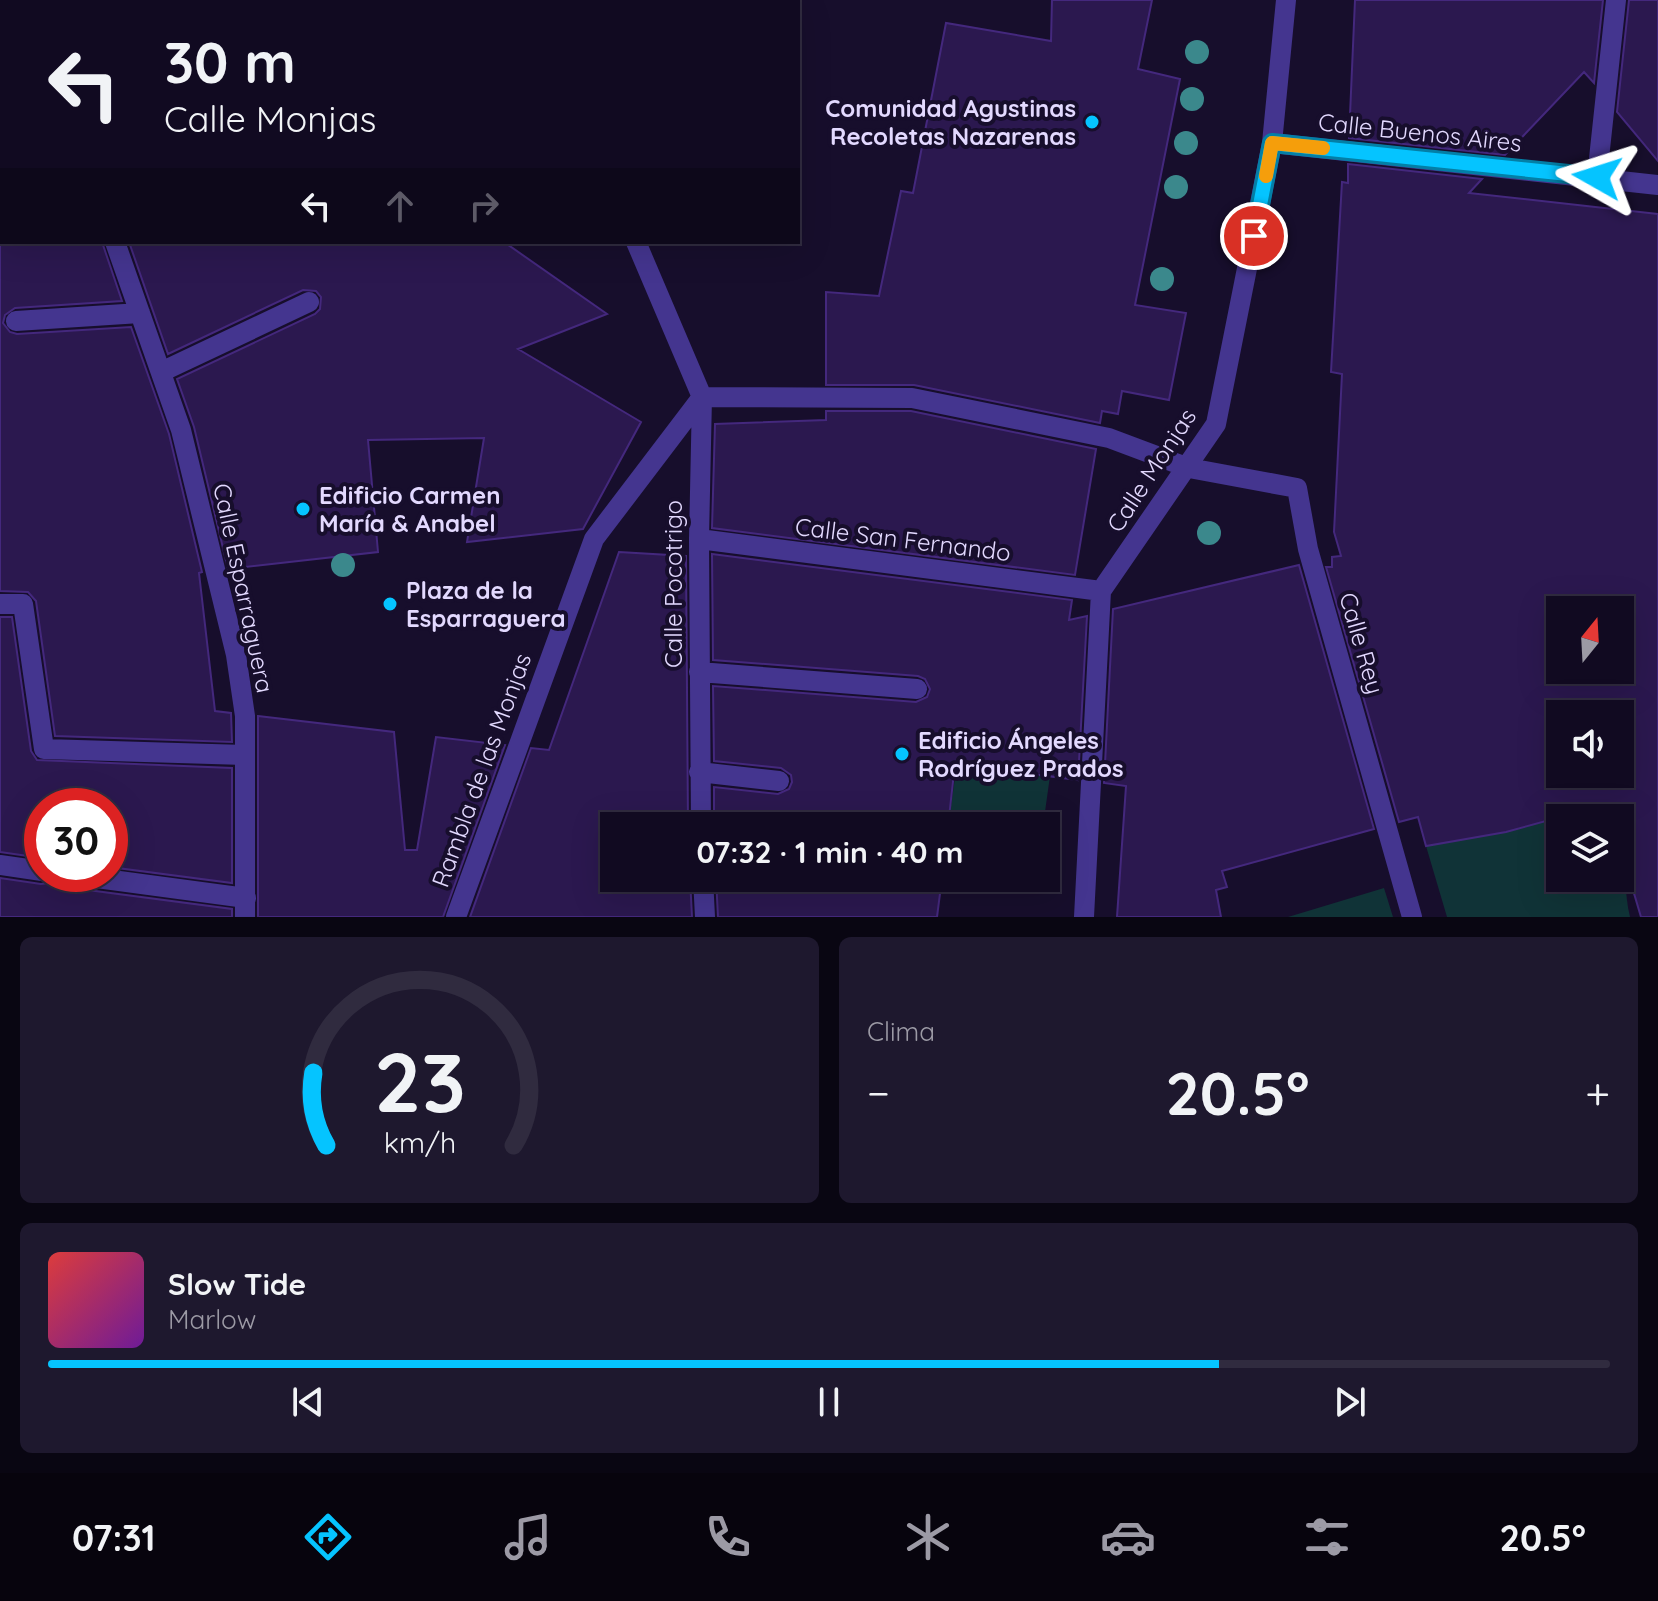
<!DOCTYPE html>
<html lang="es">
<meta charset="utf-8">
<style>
body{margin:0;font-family:Quicksand,sans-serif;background:#1e182e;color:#f1f3f6;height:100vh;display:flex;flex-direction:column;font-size:30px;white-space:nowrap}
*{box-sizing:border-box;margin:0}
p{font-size:26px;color:#9c9aa5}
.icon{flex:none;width:44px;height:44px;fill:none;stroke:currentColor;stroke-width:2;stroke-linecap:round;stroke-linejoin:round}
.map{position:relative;height:917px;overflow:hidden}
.sheet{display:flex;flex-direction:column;gap:20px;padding:20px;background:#090612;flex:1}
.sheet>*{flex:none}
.hud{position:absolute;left:0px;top:0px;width:800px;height:244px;box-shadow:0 8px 32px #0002,0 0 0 2px #302b3f;background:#110a21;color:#f1f3f6;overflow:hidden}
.needle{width:52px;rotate:18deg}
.controls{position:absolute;left:1546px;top:596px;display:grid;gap:16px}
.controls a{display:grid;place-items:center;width:88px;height:88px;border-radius:0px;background:#110a21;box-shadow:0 8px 32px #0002,0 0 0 2px #302b3f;font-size:40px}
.speed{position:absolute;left:24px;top:788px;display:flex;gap:16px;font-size:40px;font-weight:700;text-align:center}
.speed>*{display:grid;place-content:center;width:104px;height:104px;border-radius:50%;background:#110a21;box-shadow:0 8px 32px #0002,0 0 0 2px #302b3f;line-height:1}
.speed .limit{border:12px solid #d22;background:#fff;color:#111}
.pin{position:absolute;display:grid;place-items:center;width:68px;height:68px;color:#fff;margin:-34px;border:4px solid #fff;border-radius:50%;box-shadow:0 2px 8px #0007}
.me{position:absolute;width:88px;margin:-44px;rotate:276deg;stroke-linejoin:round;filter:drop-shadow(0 0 6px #0008)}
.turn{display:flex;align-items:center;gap:28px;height:168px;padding:0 32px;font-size:36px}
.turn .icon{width:104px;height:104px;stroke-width:2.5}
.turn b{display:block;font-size:56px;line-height:68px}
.lanes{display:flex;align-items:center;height:76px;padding:0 32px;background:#0003;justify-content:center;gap:40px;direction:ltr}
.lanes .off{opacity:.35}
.big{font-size:60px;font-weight:700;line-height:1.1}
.sheet .tile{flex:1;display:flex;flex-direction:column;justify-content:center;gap:12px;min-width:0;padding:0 28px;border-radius:12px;background:#1e182e}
.sheet .dial{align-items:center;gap:0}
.dial svg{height:208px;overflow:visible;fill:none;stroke:#302b3f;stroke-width:7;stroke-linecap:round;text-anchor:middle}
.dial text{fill:#f1f3f6;stroke:none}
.song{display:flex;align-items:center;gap:24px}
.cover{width:96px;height:96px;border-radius:12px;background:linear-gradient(135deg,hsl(0 70% 55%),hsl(280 70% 35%))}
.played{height:8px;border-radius:4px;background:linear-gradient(90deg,#05c4ff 75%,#302b3f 75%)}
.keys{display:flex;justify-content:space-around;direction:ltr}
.heat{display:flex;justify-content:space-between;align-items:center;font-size:44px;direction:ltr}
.sheet .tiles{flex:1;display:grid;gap:20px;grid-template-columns:1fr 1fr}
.tile:last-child{grid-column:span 2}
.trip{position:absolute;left:600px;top:812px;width:460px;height:80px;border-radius:0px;background:#110a21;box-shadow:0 8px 32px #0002,0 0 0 2px #302b3f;font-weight:700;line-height:80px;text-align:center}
.dock{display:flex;height:128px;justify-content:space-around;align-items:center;background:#07040d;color:#9c9aa5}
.dock .icon{width:56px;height:56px}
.dock .current{color:#05c4ff}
.dock b{font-size:36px;color:#f1f3f6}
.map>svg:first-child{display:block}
.green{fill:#103337}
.building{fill:#2b184f;stroke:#44287d;stroke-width:2;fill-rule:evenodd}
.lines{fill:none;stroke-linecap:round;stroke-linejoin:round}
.minor{stroke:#44358f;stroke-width:20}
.tree{fill:#3b888c}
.route-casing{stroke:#037fa6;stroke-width:20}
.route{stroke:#05c4ff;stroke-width:14}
.slow{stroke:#f59e0b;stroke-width:14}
.poi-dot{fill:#05c4ff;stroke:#170e2c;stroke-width:3}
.labels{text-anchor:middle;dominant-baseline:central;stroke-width:8;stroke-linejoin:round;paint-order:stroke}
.poi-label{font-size:24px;font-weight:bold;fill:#e3d9ff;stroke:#170e2c;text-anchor:start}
.street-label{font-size:24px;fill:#e3d9ff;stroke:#170e2c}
</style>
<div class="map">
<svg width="1658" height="917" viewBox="0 0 1658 917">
<rect width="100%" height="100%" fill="#170e2c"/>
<path class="green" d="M 957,764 L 1050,776 L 1043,826 L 948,826 Z
M 1607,804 L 1612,818 L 1560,818 L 1560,878 L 1620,878 L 1620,846 C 1627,871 1624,892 1630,917 L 1447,917 L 1426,846 L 1506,832 Z
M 941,878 L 1036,878 L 1034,892 L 940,887 Z
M 1384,888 L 1393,917 L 1288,917 Z"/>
<path class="building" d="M 1052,0 L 1152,0 L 1138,69 L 1180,79 L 1135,305 L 1186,313 L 1169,400 L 1122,391 L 1118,414 L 1102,411 L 1100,423 L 914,385 L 826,385 L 826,292 L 879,296 L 901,191 L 913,193 L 946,23 L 1051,41 Z
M 1355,0 L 1603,0 L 1594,83 L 1584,72 L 1505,155 L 1349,138 Z
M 1629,0 L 1658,0 L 1658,161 L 1617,112 Z
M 1348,164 L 1482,179 L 1469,193 L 1658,214 L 1658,917 L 1641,917 L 1620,846 L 1620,818 L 1612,818 L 1608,804 L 1506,832 L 1426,846 L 1418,817 L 1399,822 L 1326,567 L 1332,567 L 1332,557 L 1341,556 L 1334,532 L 1342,374 L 1331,372 L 1342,182 L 1348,183 ZM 1560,610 L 1620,610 L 1620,670 L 1560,670 ZM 1560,714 L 1620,714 L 1620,774 L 1560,774 Z
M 0,242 L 102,242 L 122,301 L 15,308 L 5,315 L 3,323 L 10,332 L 17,334 L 131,327 L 169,434 L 202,572 L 199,573 L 215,711 L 231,713 L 232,742 L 55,736 L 36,601 L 28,592 L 0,591 Z
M 129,242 L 504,242 L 607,314 L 518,349 L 641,422 L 583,529 L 467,542 L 484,438 L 368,440 L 378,552 L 228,569 L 194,427 L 177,379 L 315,314 L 320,309 L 321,297 L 316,291 L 303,290 L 168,354 Z
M 826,411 L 911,411 L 1096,449 L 1075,575 L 712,528 L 715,424 L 826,420 Z
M 619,552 L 686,556 L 688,826 L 614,826 L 614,878 L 690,878 L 692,917 L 470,917 L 531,748 L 549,750 Z
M 712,554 L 1072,600 L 1069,620 L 1087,616 L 1078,780 L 955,764 L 948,826 L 714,826 L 714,787 L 778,794 L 789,789 L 792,782 L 791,775 L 781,768 L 714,761 L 713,686 L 916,702 L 927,697 L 930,689 L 925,679 L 918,676 L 713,660 Z
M 1299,565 L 1374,829 L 1222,871 L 1227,887 L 1216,890 L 1221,917 L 1117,917 L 1126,786 L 1104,783 L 1113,609 Z
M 0,617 L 12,617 L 31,751 L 37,760 L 232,768 L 232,883 L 110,867 L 110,806 L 42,806 L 42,858 L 0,852 Z
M 258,716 L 394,732 L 405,850 L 417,850 L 436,737 L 505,745 L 443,917 L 258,917 Z
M 54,874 L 58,884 L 65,887 L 232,909 L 232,917 L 0,917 L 0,878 L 41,884 L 48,883 Z
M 716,878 L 942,878 L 937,917 L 718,917 Z"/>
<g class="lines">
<path class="minor" d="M 30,0 L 31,2
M 533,0 L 534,2
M 266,2 L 276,2
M 1272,143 L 1658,185
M 1597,177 L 1616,0
M 115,242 L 181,430 L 236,655 L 245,716 L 245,917
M 636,242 L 702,397 L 699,539 L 701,826
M 16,321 L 140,313
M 161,372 L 309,302
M 702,397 L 912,398 L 1109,438 L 1189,468 L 1297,488 L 1308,549 L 1412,917
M 699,539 L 1101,591
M 0,604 L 23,604 L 44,749 L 245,755
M 699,672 L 917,689
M 699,772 L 779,781
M 0,865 L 42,871
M 67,874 L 246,898
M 703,878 L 705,917
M 456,917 L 594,539 L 702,397
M 1084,917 L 1101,591 L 1216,424 L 1272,143 L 1286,0"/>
</g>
<g class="tree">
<circle cx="1197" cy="52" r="12"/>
<circle cx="1192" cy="99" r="12"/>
<circle cx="1186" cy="143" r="12"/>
<circle cx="1176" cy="187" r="12"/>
<circle cx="1162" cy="279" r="12"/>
<circle cx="1209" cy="533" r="12"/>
<circle cx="343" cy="565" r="12"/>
</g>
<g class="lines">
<g class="route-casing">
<path id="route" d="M 1254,236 L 1272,143 L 1597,177"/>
</g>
<use href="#route" class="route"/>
<path class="slow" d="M 1266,176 L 1272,143 L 1323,148"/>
</g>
<g class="poi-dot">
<circle cx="1092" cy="122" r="8"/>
<circle cx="303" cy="509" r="8"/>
<circle cx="390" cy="604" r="8"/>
<circle cx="902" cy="754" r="8"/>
</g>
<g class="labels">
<g class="poi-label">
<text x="1076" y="108" text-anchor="end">Comunidad Agustinas<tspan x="1076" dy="28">Recoletas Nazarenas</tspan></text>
<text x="319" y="495">Edificio Carmen<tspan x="319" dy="28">María &amp; Anabel</tspan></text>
<text x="406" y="590">Plaza de la<tspan x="406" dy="28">Esparraguera</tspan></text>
<text x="918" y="740">Edificio Ángeles<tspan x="918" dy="28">Rodríguez Prados</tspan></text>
</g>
<g class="street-label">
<text transform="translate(1420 132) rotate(6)">Calle Buenos Aires</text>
<text transform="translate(1151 470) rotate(-57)">Calle Monjas</text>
<text transform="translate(903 539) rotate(7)">Calle San Fernando</text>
<text transform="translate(673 584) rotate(-90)">Calle Pocotrigo</text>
<text transform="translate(244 588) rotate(78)">Calle Esparraguera</text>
<text transform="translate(1362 643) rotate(74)">Calle Rey</text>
<text transform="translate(481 770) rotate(-70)">Rambla de las Monjas</text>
</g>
</g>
</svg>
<div class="controls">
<a><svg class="needle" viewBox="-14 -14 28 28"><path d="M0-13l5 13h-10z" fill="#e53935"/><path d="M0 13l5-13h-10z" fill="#9c9aa5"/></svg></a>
<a><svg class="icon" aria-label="sound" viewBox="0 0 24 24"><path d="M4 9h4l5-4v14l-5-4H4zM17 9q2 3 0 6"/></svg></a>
<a><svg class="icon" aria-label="layers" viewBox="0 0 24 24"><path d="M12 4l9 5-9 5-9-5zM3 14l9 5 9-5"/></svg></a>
</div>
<div class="speed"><div class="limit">30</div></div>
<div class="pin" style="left:1254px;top:236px;background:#d93025"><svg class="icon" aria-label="arrive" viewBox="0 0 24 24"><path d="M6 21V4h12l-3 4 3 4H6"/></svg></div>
<svg class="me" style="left:1597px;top:177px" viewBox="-20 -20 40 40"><path d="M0-17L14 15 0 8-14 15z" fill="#05c4ff" stroke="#fff" stroke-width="4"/></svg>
<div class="trip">07:32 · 1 min · 40 m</div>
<div class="hud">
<div class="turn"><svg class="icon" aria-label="left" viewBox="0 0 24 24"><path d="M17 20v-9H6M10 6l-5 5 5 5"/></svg><div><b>30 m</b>Calle Monjas</div></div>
<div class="lanes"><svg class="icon" aria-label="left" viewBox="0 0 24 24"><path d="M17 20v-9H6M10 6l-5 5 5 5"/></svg><svg class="icon off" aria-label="ahead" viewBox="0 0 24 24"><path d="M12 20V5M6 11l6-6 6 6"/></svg><svg class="icon off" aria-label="right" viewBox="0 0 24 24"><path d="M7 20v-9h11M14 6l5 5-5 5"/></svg></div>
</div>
</div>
<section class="sheet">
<div class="tiles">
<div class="tile dial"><svg viewBox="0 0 100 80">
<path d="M14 69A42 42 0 1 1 86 69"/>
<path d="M14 69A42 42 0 0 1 9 41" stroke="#05c4ff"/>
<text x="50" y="56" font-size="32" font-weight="700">23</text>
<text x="50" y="72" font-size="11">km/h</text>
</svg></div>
<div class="tile"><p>Clima</p>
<div class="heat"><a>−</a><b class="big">20.5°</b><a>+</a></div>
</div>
<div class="tile">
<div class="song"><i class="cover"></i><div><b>Slow Tide</b><p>Marlow</p></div></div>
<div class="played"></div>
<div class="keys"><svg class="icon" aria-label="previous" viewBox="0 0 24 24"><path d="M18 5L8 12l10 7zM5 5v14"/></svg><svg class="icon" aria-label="pause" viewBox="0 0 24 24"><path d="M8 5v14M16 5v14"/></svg><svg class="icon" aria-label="next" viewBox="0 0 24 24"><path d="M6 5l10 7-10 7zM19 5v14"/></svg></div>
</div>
</div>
</section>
<nav class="dock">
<b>07:31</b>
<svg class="icon current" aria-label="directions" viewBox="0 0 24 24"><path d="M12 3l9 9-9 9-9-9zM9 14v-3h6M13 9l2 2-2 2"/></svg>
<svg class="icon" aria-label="music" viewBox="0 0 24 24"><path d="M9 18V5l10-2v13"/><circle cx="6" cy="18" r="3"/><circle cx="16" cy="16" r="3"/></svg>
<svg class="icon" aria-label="phone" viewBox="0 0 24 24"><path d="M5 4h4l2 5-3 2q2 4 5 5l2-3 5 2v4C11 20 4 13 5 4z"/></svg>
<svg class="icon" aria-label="climate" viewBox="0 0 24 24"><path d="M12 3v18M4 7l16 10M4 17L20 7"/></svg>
<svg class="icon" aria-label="car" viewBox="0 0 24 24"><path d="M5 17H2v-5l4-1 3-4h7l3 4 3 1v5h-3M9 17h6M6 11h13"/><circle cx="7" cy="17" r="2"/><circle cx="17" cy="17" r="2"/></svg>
<svg class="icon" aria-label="filters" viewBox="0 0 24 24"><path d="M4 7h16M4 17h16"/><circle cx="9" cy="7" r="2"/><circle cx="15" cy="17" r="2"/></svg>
<b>20.5°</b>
</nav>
